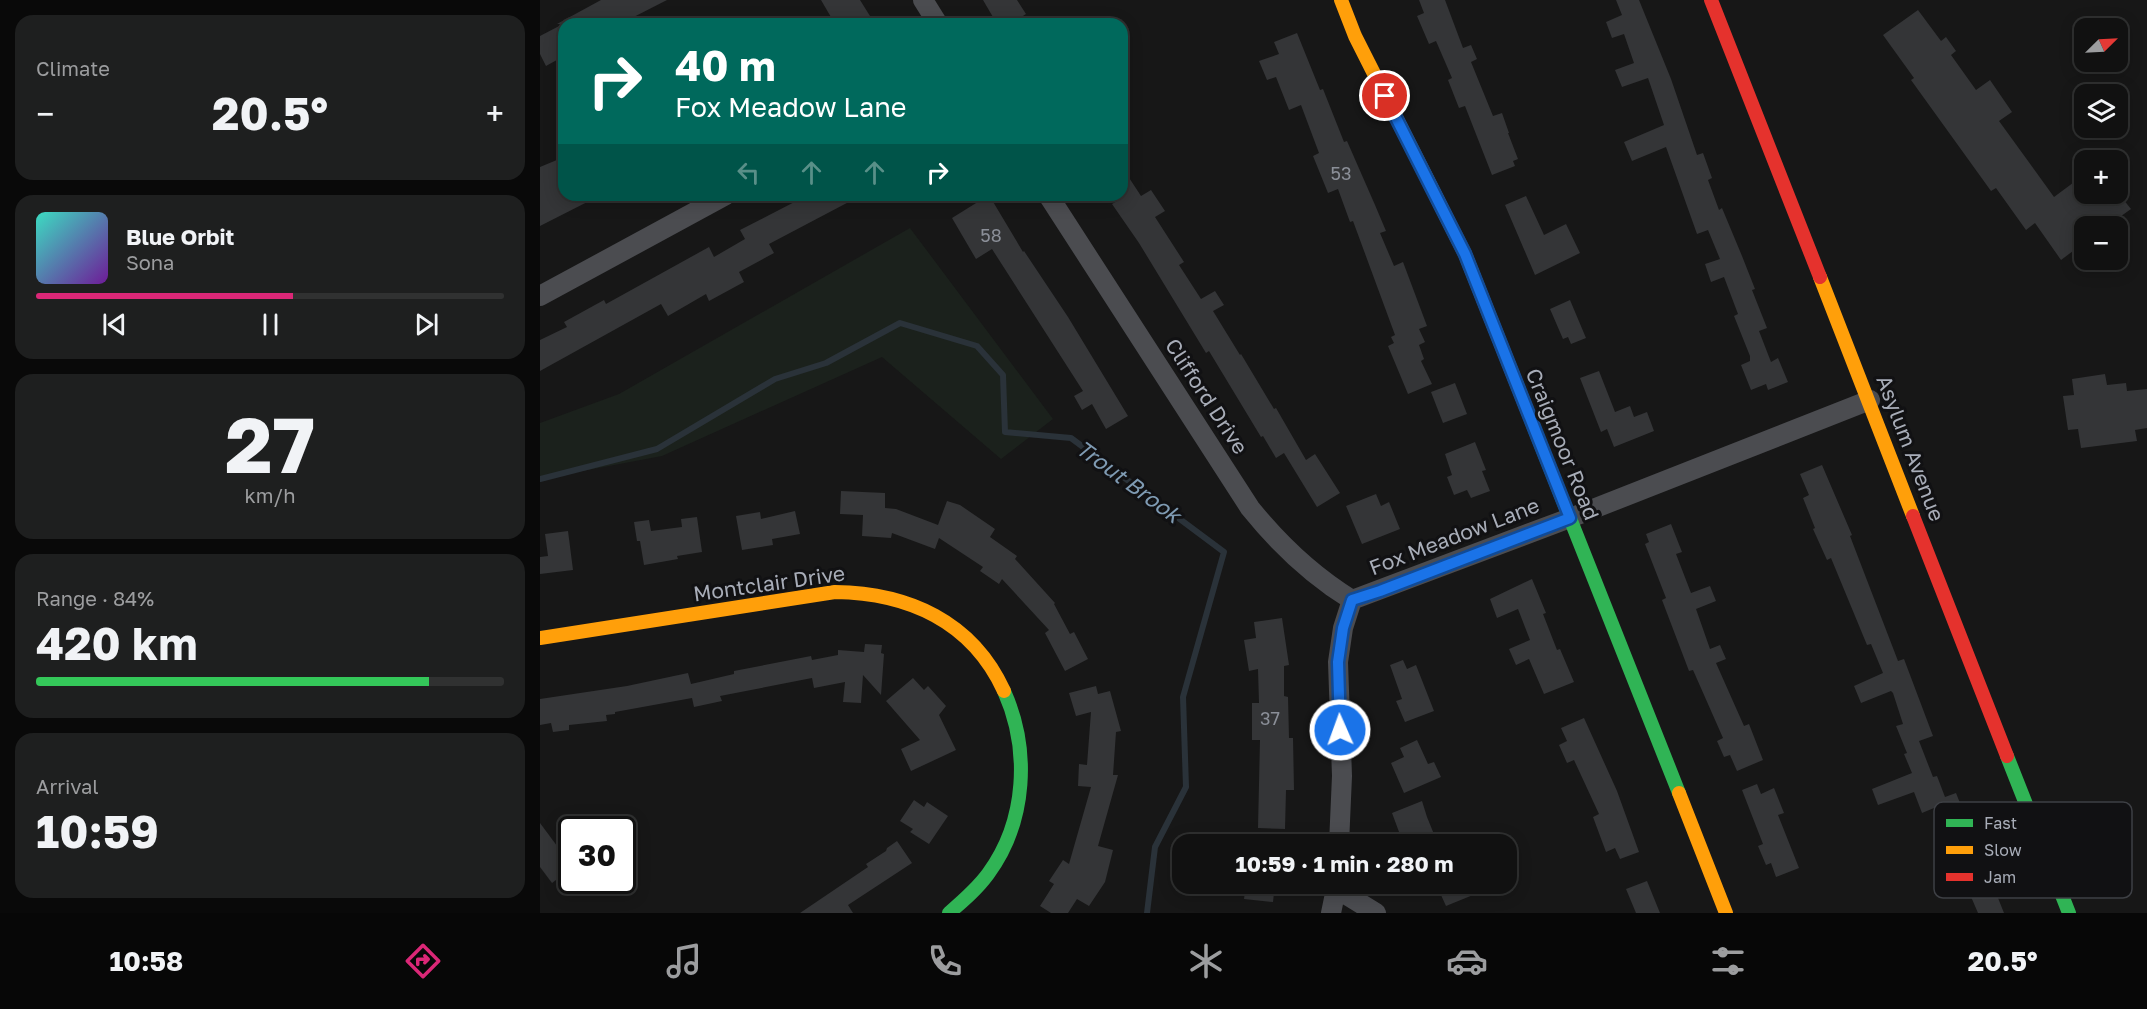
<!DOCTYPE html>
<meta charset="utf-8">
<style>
body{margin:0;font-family:"Golos Text",sans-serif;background:#1e1f1f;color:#f1f3f6;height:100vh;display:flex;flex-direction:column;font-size:22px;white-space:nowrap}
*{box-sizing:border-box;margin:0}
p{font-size:20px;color:#9c9d9f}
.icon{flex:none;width:33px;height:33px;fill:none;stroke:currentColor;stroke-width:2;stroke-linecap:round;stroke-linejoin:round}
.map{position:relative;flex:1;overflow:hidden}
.drawer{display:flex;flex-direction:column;gap:15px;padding:15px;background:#090909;width:540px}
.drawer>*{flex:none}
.banner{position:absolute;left:18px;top:18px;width:570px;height:183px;border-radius:18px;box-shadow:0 3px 15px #0003,0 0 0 2px #303131;background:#00695c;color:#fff;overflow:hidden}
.needle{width:39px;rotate:66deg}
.fabs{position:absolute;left:1534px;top:18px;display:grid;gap:12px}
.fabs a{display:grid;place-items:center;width:54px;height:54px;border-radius:12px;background:#111;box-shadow:0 3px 15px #0003,0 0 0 2px #303131;font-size:30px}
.speed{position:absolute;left:18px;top:816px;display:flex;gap:12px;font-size:30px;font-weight:700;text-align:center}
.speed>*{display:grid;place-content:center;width:78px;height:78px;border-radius:50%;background:#111;box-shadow:0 3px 15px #0003,0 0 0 2px #303131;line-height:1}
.speed .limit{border:3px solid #111;border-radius:9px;background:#fff;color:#111}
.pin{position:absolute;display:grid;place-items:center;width:51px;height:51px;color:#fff;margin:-26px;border:3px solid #fff;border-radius:50%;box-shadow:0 2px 6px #0007}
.me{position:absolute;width:66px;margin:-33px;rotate:358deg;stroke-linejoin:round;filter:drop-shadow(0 0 4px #0008)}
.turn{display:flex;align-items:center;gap:21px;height:126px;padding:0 18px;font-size:27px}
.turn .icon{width:78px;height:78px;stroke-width:2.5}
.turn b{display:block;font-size:42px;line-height:51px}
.lanes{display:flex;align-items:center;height:57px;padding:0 18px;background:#0003;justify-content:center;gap:30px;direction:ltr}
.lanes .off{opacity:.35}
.big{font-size:45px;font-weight:700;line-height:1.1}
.drawer .widget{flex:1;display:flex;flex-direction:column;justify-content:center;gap:9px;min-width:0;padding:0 21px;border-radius:18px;background:#1e1f1f}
.drawer .dial{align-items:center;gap:0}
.dial b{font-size:78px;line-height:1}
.song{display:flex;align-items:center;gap:18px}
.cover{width:72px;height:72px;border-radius:9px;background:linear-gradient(135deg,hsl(170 70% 55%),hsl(280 70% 35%))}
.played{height:6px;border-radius:3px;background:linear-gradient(90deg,#db2777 55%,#303131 55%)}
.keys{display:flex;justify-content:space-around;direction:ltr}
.heat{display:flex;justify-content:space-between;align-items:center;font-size:33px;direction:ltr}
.charge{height:9px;border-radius:4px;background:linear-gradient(90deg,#34c759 84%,#303131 0)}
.trip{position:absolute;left:632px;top:834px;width:345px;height:60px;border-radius:18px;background:#111;box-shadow:0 3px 15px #0003,0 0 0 2px #303131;font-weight:700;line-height:60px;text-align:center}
.dock{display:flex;height:96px;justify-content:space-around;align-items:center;background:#070707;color:#9c9d9f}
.dock .icon{width:42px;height:42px}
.dock .active{color:#db2777}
.dock b{font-size:27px;color:#f1f3f6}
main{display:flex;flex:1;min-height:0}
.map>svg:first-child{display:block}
.green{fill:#1b211c}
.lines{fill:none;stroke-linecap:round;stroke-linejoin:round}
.stream{stroke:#2a3239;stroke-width:6}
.building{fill:#343537}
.street{stroke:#4b4c50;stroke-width:20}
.fast{stroke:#30b455;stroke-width:14}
.slow{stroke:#ff9f0a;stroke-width:14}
.jam{stroke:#e5322d;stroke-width:14}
.route-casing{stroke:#114b97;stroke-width:15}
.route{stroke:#1a73e8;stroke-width:10}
.labels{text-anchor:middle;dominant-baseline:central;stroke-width:6;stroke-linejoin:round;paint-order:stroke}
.number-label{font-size:18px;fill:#8b8f98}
.street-label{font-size:21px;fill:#a8adb8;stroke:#111113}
.water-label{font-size:22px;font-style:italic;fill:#7f9bb3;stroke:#111113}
.key{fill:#111113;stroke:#3e4045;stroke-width:1.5}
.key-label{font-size:16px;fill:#a8adb8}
</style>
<main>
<section class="drawer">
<div class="widget"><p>Climate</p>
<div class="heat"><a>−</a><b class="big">20.5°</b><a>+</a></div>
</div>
<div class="widget">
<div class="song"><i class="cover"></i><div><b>Blue Orbit</b><p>Sona</p></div></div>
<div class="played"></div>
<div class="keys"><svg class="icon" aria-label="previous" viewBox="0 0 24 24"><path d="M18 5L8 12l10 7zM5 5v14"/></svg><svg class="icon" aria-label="pause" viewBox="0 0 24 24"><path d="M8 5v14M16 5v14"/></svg><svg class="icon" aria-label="next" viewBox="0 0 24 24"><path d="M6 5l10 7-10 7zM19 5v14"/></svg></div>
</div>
<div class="widget dial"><b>27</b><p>km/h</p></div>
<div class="widget"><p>Range · 84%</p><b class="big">420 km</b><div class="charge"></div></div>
<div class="widget"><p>Arrival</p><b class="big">10:59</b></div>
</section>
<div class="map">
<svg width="1607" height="913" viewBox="0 0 1607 913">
<rect width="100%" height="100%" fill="#171717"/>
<path class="green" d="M 370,228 L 513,419 L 461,459 L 342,357 L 122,456 L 0,479 L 0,423 L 79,394 Z"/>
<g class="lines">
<path class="stream" d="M 0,479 L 117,449 L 235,379 L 286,363 L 360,323 L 437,346 L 463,375 L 465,432 L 531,438 L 684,552 L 643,697 L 646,787 L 615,847 L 607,913"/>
</g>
<path class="building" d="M 61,0 L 127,0 L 80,24 L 24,24 L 24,56 L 6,66 L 0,54 L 0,36 L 23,24 L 17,24 Z
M 281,0 L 320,0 L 335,24 L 295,24 Z
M 443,0 L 477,0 L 486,14 L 470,24 L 457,24 Z
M 879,0 L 905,0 L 923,48 L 931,45 L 937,59 L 931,62 L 953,116 L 962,113 L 969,133 L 968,133 L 978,159 L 973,161 L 975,166 L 952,175 L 925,106 L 919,108 L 908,80 L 912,78 L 896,41 L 889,44 L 877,16 L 884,13 Z
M 1076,0 L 1099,0 L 1131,79 L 1157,155 L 1163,153 L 1172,178 L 1168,180 L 1179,210 L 1182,208 L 1202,256 L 1215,289 L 1212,290 L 1227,328 L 1219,331 L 1231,362 L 1238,358 L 1248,382 L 1228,390 L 1226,384 L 1211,390 L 1201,365 L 1210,361 L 1210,356 L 1194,316 L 1198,314 L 1184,277 L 1171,282 L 1165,264 L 1180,259 L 1168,230 L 1157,234 L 1126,147 L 1092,161 L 1084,142 L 1124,125 L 1108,78 L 1082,87 L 1075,70 L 1094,63 L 1084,34 L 1072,38 L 1066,22 L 1082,15 Z
M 1378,10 L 1401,41 L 1406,37 L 1416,51 L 1411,55 L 1436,90 L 1450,80 L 1472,112 L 1459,121 L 1514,197 L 1545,174 L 1545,194 L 1579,194 L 1591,209 L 1567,226 L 1545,226 L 1545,242 L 1521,260 L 1495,223 L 1486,230 L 1456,188 L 1451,191 L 1371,80 L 1374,78 L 1343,35 Z
M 757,33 L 780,90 L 783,89 L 804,142 L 807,141 L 835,205 L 846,231 L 840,233 L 854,266 L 863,262 L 887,326 L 879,329 L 885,342 L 879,345 L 884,359 L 881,361 L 892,384 L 868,394 L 848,346 L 854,343 L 851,337 L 855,335 L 813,221 L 810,222 L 798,189 L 788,193 L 773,156 L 779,153 L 761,105 L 749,110 L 736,77 L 727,80 L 719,61 L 739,54 L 734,42 Z
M 24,157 L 24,195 L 61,195 L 0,226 L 0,167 Z
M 582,167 L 601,196 L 611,190 L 625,211 L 615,217 L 644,262 L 639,265 L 661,299 L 675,291 L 684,305 L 673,311 L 700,355 L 701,354 L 734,409 L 736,408 L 766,460 L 775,454 L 800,493 L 777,507 L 744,453 L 736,458 L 723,436 L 721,437 L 669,351 L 666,353 L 599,243 L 572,204 L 582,198 Z
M 268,195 L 322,195 L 229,244 L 234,253 L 199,272 L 204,282 L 169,301 L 166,294 L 128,316 L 121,304 L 0,371 L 0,340 L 27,327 L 24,322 L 64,300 L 66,304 L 169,247 L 174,257 L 205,239 L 200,230 Z
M 449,195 L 483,252 L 484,251 L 528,317 L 588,416 L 566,429 L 552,404 L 542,410 L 534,396 L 543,391 L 452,249 L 436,259 L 412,218 Z
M 986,196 L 1004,235 L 1026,224 L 1040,253 L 995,275 L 965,205 Z
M 1030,300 L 1046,338 L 1031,344 L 1028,337 L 1023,339 L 1010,309 Z
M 1059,371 L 1075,412 L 1090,406 L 1094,417 L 1107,412 L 1114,431 L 1074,447 L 1067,429 L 1061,432 L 1040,378 Z
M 1565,374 L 1567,385 L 1586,383 L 1587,391 L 1607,389 L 1607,428 L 1595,430 L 1597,441 L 1541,448 L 1538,429 L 1528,430 L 1523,396 L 1534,395 L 1532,379 Z
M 915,383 L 927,414 L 903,423 L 891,392 Z
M 935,442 L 946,470 L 942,471 L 950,491 L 931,498 L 927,490 L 914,495 L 907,477 L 912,475 L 905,454 Z
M 1282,465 L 1312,535 L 1310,536 L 1358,661 L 1364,659 L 1393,736 L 1379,741 L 1393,777 L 1397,776 L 1405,797 L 1416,793 L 1464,913 L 1438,913 L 1426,885 L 1431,884 L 1419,854 L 1415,856 L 1394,808 L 1382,813 L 1374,792 L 1338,805 L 1332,789 L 1372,773 L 1364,754 L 1367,753 L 1356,726 L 1363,724 L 1353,693 L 1351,691 L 1321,703 L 1314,686 L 1343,673 L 1331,644 L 1327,645 L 1291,558 L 1287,560 L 1273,529 L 1275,528 L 1263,498 L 1269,495 L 1260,474 Z
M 301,491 L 345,493 L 345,508 L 356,509 L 398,525 L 407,501 L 420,505 L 455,529 L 450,537 L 477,556 L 475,559 L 515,603 L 514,604 L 530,634 L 534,632 L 548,659 L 525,671 L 505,633 L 509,630 L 462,579 L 459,584 L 440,571 L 443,567 L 399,538 L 395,549 L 352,533 L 351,538 L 322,536 L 323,515 L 300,514 Z
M 836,494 L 841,506 L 849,502 L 860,529 L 822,544 L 806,506 Z
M 255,511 L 260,534 L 232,539 L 233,545 L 202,550 L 196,516 L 220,512 L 221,519 Z
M 157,517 L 162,552 L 137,556 L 138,559 L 104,565 L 100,541 L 97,541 L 94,522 L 109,520 L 111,531 L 142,527 L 141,519 Z
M 1131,524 L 1142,552 L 1136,554 L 1151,593 L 1170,586 L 1176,601 L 1156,609 L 1170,649 L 1180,645 L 1186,659 L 1176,663 L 1204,726 L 1209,724 L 1223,760 L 1197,771 L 1190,755 L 1184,757 L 1177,741 L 1183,738 L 1153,670 L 1149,671 L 1122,600 L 1126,598 L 1105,544 L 1109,542 L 1106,534 Z
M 28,531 L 33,570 L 0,574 L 0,557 L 8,556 L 5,534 Z
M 992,579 L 1006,613 L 1003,614 L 1017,650 L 1020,649 L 1034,682 L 1004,694 L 989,659 L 976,665 L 969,649 L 990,640 L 978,609 L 957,618 L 950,599 Z
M 742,618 L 749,665 L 744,666 L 744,696 L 748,697 L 749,738 L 753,738 L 754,790 L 746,790 L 745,829 L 718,828 L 720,740 L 712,740 L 712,703 L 719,703 L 718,669 L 709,671 L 704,640 L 716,638 L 714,622 Z
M 325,644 L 342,645 L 341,653 L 344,654 L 341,695 L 323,675 L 321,703 L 303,702 L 305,682 L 274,688 L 272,678 L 180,696 L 182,701 L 154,707 L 152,698 L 75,712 L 75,714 L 66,715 L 67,721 L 29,725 L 29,730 L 13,732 L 11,723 L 0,725 L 0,699 L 87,686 L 148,673 L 151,684 L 194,674 L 194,671 L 271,656 L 272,660 L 298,655 L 298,650 L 324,652 Z
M 863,660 L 867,669 L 876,665 L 894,711 L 865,722 L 856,701 L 862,699 L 850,665 Z
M 373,678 L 384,690 L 388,686 L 406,706 L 399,715 L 416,750 L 371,771 L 361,749 L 380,740 L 346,701 Z
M 556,686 L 558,694 L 570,691 L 581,731 L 576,732 L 573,775 L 578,775 L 558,846 L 573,850 L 565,882 L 549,906 L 537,899 L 528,913 L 511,913 L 500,906 L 514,884 L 509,881 L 523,860 L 529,864 L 551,787 L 538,786 L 539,764 L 547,765 L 551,712 L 536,716 L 529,693 Z
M 1044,718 L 1077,791 L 1099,852 L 1080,859 L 1075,848 L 1066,852 L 1053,817 L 1059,814 L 1034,760 L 1027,763 L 1019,745 L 1027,741 L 1021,728 Z
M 877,740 L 888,764 L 894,762 L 901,777 L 864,793 L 851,763 L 864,757 L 860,748 Z
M 1217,784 L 1221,794 L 1234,788 L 1244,813 L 1238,815 L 1259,868 L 1236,877 L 1231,863 L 1226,865 L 1218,846 L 1223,844 L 1202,790 Z
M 374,800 L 384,807 L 387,802 L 408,816 L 389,844 L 370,832 L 373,829 L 360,821 Z
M 882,801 L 887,817 L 898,844 L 873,844 L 870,837 L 862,840 L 852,813 Z
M 0,823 L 32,866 L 32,868 L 12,883 L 0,867 Z
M 357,841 L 372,863 L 308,905 L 313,913 L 260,913 L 328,867 L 326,864 L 346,851 L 347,848 Z
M 1107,881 L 1120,913 L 1096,913 L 1086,889 Z
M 706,884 L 735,884 L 733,902 L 704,899 Z
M 896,884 L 960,884 L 906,906 Z"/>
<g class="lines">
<path class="street" d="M 383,0 L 398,24
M 508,195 L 710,508 C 739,544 773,576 812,600
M 0,296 L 186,195
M 812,600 L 1030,518 L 1330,400
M 799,844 L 802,776 L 798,662 L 803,628 L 812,600
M 797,889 L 836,913
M 791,913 L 797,884"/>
<path class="fast" d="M 989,415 L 1139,793
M 1467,756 L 1529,913
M 409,913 C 423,901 437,889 448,874 C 487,821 490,749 464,691"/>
<path class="slow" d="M 801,0 L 815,36 L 925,254 L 989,415
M 1280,277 L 1373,516
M 0,638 L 295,592 C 368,593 432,621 464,691
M 1139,793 L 1186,913"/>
<path class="jam" d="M 1171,0 L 1280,277
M 1373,516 L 1467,756"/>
</g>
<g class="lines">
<g class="route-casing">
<path id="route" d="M 800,730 L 798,662 L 803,628 L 812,600 L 840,591 L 1030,518 L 925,254 L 845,96"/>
</g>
<use href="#route" class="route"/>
</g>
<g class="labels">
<g class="number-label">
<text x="801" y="173">53</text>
<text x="451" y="235">58</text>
<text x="730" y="718">37</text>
</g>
<g class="street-label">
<text transform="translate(667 396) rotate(57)">Clifford Drive</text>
<text transform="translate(1023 444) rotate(68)">Craigmoor Road</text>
<text transform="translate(1371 448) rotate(69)">Asylum Avenue</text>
<text transform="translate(914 536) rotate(-21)">Fox Meadow Lane</text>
<text transform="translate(229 583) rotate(-8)">Montclair Drive</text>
</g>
<g class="water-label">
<text transform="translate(589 481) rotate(36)">Trout Brook</text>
</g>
</g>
<rect x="1394" y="802" width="198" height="96" rx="9" class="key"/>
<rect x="1406" y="819" width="27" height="8" fill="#30b455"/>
<rect x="1406" y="846" width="27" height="8" fill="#ff9f0a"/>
<rect x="1406" y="873" width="27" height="8" fill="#e5322d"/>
<g class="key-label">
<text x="1444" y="829">Fast</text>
<text x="1444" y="856">Slow</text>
<text x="1444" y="883">Jam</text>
</g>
</svg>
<div class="fabs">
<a><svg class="needle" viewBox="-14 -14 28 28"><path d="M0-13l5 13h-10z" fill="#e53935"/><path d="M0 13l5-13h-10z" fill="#9c9d9f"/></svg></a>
<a><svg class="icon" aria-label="layers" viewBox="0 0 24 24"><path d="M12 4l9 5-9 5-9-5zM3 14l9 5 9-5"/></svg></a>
<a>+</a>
<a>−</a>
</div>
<div class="speed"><div class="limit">30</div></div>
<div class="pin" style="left:845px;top:96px;background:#d93025"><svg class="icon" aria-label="arrive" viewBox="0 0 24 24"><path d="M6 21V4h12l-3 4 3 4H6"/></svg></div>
<svg class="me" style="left:800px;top:730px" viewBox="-20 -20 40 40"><circle r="17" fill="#1a73e8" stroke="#fff" stroke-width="3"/><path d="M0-11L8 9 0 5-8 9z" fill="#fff"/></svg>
<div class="trip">10:59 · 1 min · 280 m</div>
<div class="banner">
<div class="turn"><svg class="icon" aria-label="right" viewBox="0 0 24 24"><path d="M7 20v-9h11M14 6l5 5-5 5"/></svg><div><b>40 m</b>Fox Meadow Lane</div></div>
<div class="lanes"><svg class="icon off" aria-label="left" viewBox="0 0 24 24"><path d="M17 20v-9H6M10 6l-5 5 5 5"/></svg><svg class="icon off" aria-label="ahead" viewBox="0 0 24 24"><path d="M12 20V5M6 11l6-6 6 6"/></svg><svg class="icon off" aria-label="ahead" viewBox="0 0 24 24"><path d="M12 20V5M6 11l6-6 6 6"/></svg><svg class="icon" aria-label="right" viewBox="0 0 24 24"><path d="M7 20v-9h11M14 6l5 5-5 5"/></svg></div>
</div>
</div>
</main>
<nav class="dock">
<b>10:58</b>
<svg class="icon active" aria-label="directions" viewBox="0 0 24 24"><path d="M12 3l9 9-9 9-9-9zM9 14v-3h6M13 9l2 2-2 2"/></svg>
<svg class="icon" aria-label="music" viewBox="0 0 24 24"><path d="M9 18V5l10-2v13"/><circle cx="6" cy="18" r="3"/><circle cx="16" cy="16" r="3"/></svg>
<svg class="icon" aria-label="phone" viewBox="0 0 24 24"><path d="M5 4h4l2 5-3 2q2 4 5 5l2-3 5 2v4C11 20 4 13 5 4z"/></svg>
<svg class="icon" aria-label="climate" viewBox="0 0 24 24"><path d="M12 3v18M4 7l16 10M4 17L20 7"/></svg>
<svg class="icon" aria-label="car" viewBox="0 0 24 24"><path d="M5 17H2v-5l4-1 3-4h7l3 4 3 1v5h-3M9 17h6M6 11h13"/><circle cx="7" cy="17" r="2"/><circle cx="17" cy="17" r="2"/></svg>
<svg class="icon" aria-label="filters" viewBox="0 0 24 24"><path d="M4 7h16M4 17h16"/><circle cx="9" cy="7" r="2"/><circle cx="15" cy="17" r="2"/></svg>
<b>20.5°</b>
</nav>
